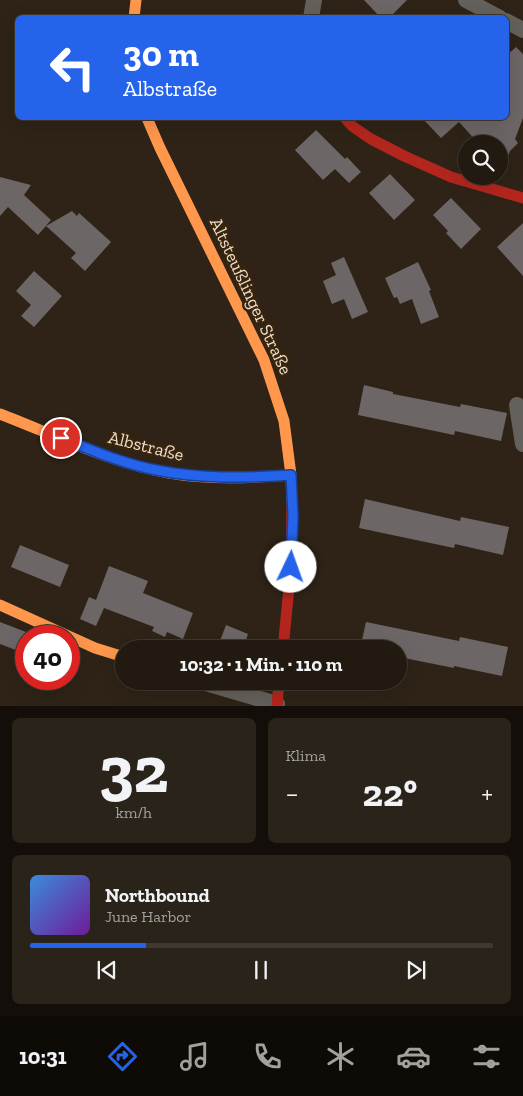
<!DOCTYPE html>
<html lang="de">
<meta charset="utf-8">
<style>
body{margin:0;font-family:"Zilla Slab",serif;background:#2a2319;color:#f1f3f6;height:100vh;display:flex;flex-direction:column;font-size:19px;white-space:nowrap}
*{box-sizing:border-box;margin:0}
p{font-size:16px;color:#a2a19f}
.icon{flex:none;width:28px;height:28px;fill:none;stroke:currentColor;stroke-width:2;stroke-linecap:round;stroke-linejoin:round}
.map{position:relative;height:706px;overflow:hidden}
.sheet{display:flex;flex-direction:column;gap:12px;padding:12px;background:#130e09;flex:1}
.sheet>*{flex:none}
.guide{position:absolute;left:15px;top:15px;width:494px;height:105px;border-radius:8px;box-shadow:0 5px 20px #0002,0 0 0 1px #3f3830;background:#2563eb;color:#fff;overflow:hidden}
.tools{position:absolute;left:458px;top:135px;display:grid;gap:10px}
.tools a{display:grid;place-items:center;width:50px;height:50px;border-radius:50%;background:#221a10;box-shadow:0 5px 20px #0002,0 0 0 1px #3f3830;font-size:25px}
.speed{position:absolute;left:15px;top:625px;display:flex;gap:10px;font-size:25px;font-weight:700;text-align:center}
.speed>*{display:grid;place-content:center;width:65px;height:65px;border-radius:50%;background:#221a10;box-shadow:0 5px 20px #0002,0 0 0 1px #3f3830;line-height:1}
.speed .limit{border:8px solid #d22;background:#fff;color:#111}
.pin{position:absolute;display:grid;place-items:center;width:42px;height:42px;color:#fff;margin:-21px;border:2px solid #fff;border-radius:50%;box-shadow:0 1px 5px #0007}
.me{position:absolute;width:55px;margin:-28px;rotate:3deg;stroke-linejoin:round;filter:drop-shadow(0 0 4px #0008)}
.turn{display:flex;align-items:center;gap:18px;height:105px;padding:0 25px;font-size:22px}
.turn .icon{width:65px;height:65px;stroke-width:2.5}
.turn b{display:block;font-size:35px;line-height:42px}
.big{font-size:38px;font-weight:800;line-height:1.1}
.sheet .tile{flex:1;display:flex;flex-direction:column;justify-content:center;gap:8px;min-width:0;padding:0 18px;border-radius:8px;background:#2a2319}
.sheet .dial{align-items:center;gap:0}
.dial b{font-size:65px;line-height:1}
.song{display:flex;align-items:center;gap:15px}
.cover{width:60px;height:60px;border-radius:8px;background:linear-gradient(135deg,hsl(210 70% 55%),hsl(280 70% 35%))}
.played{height:5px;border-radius:2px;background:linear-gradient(90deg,#2563eb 25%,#3f3830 25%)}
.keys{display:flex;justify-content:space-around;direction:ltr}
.heat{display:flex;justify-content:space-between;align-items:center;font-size:28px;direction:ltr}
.sheet .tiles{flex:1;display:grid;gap:12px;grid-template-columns:1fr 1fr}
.tile:last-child{grid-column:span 2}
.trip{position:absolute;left:115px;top:640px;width:292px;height:50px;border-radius:25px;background:#221a10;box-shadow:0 5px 20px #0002,0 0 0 1px #3f3830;font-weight:800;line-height:50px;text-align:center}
.menu{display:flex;height:80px;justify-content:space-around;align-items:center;background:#0e0a06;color:#a2a19f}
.menu .icon{width:35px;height:35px}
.menu .current{color:#2563eb}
.menu b{font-size:22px;color:#f1f3f6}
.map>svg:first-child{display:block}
.building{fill:#6d6666}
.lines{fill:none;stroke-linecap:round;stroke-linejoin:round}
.street{stroke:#64605b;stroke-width:16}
.slow{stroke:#ff974d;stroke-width:11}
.jam{stroke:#b3261e;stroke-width:11}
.route-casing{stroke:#184099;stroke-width:12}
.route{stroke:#2563eb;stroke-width:9}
.labels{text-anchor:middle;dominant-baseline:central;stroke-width:5;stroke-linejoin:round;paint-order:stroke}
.street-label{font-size:18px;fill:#edded1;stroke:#39240c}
</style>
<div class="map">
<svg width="523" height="706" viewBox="0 0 523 706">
<rect width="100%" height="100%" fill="#2e2316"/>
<path class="building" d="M 364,0 L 407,0 L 389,18 L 381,18 Z
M 516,47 L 523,54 L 523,118 L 515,139 L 518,143 L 510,151 L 507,158 L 506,154 L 499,161 L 499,144 L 479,144 L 459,122 L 441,138 L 422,118 L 506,118 L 506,56 Z
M 316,130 L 345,159 L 347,157 L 361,172 L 349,183 L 335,169 L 323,180 L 295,150 Z
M 390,174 L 415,200 L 394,220 L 369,193 Z
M 0,177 L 31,185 L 24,195 L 51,220 L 38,235 L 8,207 L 0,216 Z
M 451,198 L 481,229 L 461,249 L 446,233 L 448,231 L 433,215 Z
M 72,211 L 77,216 L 79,213 L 111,242 L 85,271 L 71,258 L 76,253 L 46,226 Z
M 523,223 L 523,276 L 497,247 Z
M 344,257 L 368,312 L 352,319 L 344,299 L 332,304 L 323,281 L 336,275 L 331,263 Z
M 418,262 L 431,290 L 429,291 L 439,317 L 421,324 L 412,299 L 400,304 L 397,297 L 394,298 L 385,278 Z
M 34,271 L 62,296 L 34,327 L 21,316 L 31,305 L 16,291 Z
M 364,385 L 393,392 L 393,394 L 460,407 L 461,404 L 507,413 L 501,441 L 455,431 L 454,435 L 358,415 Z
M 365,499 L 460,521 L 461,517 L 509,527 L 503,555 L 455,544 L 454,548 L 359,528 Z
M 20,545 L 69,565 L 60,587 L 11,567 Z
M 109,566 L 148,581 L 143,593 L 193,613 L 183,639 L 167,632 L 165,637 L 152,631 L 154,627 L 104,608 L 96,626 L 80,619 L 89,597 L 96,600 Z
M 0,622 L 26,632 L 26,654 L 0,644 Z
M 366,622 L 459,641 L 460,637 L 508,647 L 502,676 L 454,666 L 454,668 L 399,657 L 399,649 L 360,649 Z
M 226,625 L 248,634 L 243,649 L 217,649 Z"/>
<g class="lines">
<path class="street" d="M 466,0 L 500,18
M 311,18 L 314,0
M 506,21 L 523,30
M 517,405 L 523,444
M 199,681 L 277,704"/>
<path class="slow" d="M 134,18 L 136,0
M 147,118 L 160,148 L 264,360 L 284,421 L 291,475 L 292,501
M 0,414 C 55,435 110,463 169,473 C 209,480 251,478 291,475
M 0,605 L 95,648 L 124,657"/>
<path class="jam" d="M 345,118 L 352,126 L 371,139 L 404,156 L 451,177 L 523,198
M 283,649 L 291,567 L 292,501
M 277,706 L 279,681"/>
</g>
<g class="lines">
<g class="route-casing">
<path id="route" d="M 61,438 C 92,450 123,464 156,470 C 200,479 246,478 291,475 L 293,516 L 291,567"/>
</g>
<use href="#route" class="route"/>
</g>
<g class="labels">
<g class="street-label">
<text transform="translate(251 296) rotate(65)">Altsteußlinger Straße</text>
<text transform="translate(146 446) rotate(14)">Albstraße</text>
</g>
</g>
</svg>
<div class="tools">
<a><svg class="icon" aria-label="search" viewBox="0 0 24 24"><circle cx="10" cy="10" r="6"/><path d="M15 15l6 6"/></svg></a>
</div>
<div class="speed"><div class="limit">40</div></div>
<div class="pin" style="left:61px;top:438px;background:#d93025"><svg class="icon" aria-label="arrive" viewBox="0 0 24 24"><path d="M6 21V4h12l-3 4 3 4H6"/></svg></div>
<svg class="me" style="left:291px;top:567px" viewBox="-20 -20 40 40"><circle r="19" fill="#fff"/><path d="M0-13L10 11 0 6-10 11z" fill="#2563eb"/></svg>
<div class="trip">10:32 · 1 Min. · 110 m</div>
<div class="guide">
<div class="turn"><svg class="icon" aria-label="left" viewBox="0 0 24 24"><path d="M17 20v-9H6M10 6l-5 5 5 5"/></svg><div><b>30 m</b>Albstraße</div></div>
</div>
</div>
<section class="sheet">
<div class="tiles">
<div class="tile dial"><b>32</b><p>km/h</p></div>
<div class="tile"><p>Klima</p>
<div class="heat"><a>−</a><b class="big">22°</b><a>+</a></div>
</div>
<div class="tile">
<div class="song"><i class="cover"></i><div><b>Northbound</b><p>June Harbor</p></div></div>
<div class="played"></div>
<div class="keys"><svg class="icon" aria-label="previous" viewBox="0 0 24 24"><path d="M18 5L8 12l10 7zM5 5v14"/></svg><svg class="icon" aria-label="pause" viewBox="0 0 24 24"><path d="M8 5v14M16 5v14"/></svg><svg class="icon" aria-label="next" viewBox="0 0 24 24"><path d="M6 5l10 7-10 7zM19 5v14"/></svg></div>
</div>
</div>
</section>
<nav class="menu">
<b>10:31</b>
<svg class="icon current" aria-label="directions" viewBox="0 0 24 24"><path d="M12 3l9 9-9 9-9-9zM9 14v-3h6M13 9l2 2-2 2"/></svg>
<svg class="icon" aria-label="music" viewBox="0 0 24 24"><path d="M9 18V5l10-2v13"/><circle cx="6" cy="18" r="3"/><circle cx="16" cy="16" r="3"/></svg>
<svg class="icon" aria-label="phone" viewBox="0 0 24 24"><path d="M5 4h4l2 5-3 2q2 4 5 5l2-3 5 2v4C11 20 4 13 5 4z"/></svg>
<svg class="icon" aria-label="climate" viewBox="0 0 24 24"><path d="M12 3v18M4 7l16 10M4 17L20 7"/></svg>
<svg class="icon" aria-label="car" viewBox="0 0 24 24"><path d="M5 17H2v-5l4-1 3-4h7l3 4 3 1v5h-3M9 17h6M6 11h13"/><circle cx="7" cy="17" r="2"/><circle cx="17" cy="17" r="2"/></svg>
<svg class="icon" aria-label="filters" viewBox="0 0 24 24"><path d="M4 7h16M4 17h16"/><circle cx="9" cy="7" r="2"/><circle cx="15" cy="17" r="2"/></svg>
</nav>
